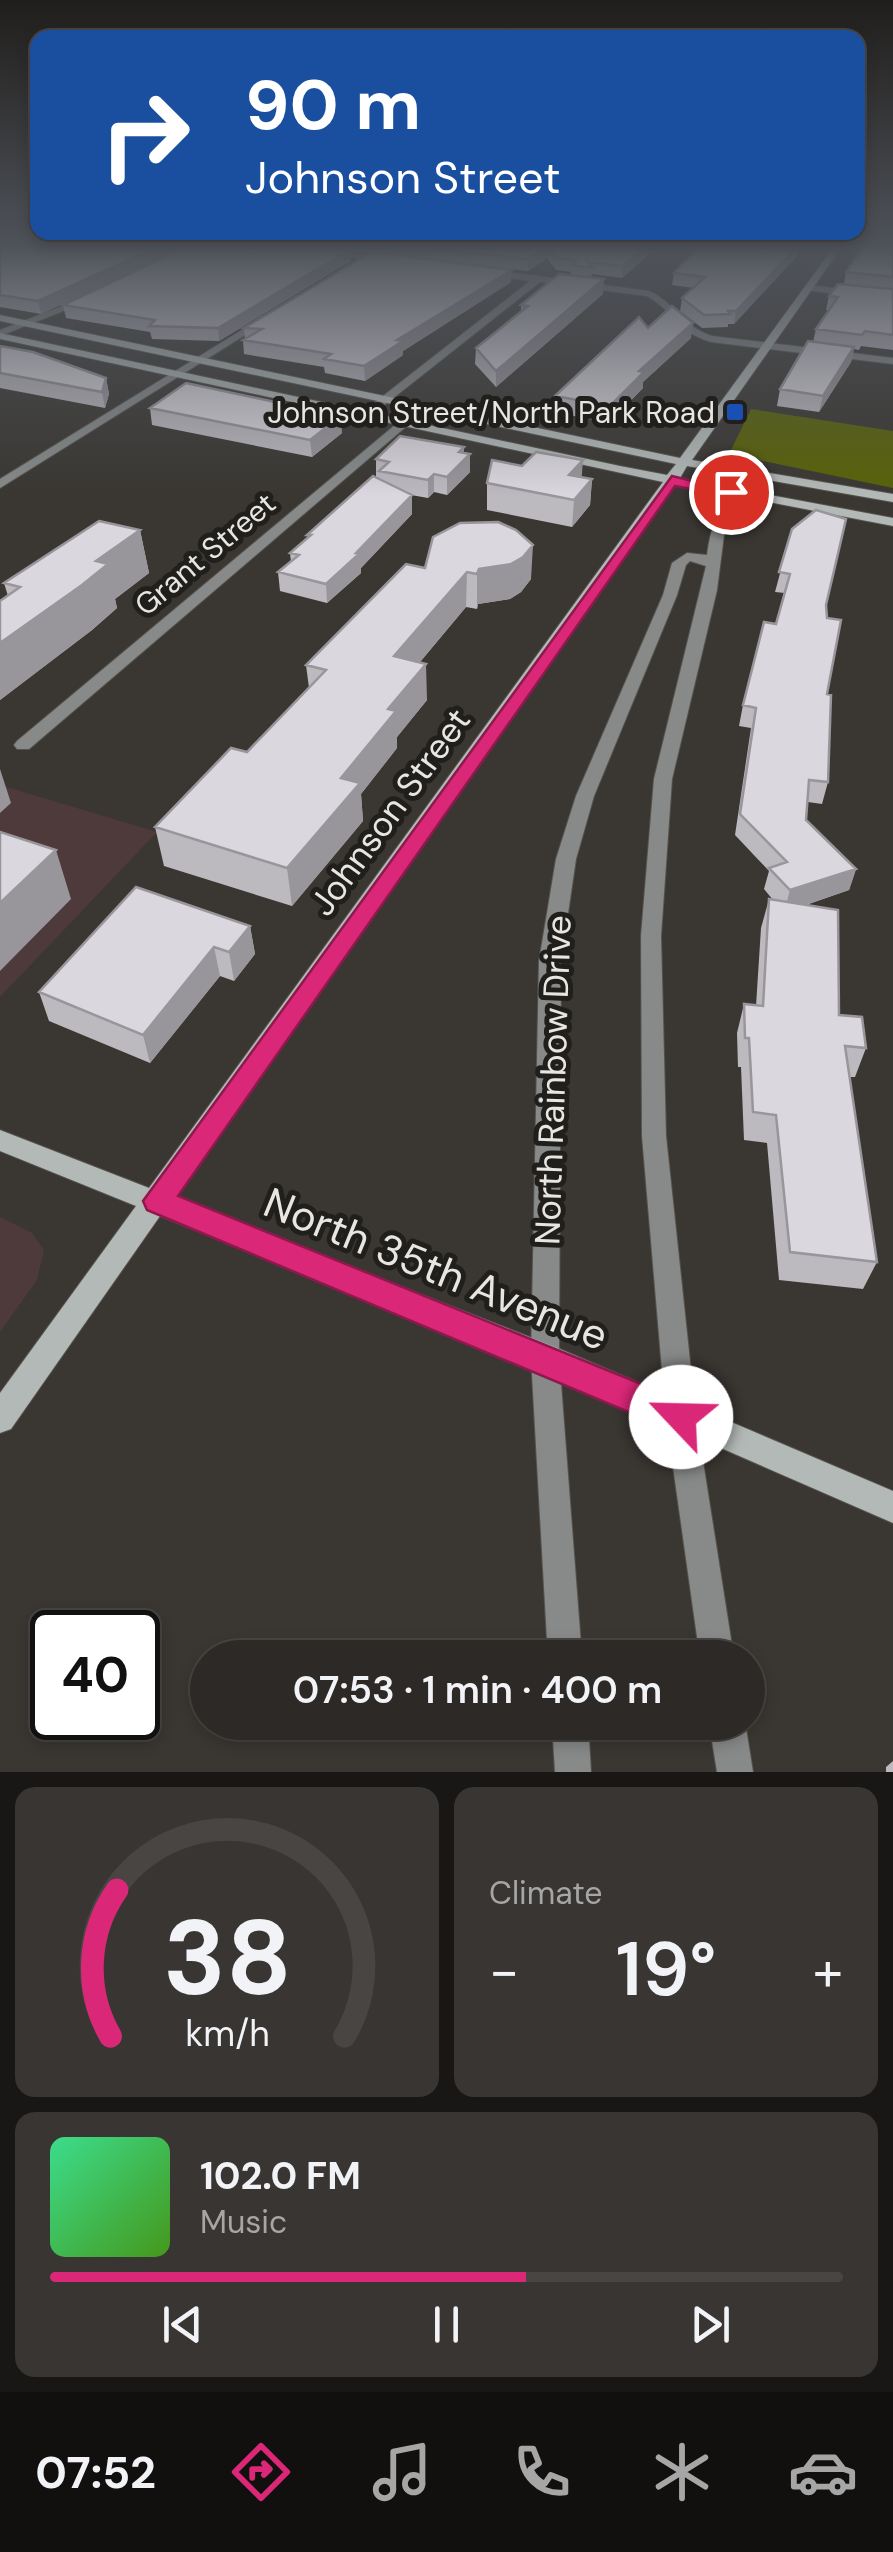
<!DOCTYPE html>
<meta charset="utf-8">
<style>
body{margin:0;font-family:"DM Sans",sans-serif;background:#383532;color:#f1f3f6;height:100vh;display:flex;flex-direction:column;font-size:38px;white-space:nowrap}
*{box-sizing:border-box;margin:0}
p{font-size:32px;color:#a6a6a7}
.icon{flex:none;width:55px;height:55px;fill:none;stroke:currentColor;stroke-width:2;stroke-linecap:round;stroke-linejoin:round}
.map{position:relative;height:1772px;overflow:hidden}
.panel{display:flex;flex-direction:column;gap:15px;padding:15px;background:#181715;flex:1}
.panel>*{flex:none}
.guide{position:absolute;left:30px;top:30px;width:835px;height:210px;border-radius:20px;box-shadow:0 5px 15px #0003,0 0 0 2px #484543;background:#1a4fa0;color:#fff;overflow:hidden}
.speed{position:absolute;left:30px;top:1610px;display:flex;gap:20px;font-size:50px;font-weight:700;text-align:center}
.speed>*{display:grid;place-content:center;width:130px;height:130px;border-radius:50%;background:#2c2926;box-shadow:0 5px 15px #0003,0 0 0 2px #484543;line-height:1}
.speed .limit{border:5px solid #111;border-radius:15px;background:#fff;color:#111}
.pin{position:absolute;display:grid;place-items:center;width:85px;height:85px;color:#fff;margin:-42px;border:5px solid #fff;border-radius:50%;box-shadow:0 2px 10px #0007}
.me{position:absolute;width:110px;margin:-55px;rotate:294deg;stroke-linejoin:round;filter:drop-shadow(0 0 8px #0008)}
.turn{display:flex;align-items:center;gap:35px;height:210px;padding:0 50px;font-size:45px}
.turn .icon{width:130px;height:130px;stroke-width:2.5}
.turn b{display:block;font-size:70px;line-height:85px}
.big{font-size:75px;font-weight:600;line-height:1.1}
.panel .widget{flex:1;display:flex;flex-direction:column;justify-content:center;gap:15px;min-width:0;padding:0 35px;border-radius:20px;background:#383532}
.panel .dial{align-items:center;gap:0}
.dial svg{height:260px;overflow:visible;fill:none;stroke:#484543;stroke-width:7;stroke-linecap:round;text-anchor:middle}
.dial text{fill:#f1f3f6;stroke:none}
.song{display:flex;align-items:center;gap:30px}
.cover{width:120px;height:120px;border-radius:15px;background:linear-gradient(135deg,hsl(150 70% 55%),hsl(100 70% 35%))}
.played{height:10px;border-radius:5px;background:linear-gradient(90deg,#db2777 60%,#484543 60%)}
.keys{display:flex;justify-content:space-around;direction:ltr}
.heat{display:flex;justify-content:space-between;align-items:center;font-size:55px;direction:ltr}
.panel .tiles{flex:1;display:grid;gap:15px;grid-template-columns:1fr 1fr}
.widget:last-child{grid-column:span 2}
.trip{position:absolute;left:190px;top:1640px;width:575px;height:100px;border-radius:50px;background:#2c2926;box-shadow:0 5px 15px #0003,0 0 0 2px #484543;font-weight:600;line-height:100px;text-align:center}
.dock{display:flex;height:160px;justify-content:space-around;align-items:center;background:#12100f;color:#a6a6a7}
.dock .icon{width:70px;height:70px}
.dock .on{color:#db2777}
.dock b{font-size:45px;color:#f1f3f6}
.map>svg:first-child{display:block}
.medical{fill:#4e393b}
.green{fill:#596208}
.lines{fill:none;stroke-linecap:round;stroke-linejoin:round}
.street-casing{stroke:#56534e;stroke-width:2}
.secondary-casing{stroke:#56534e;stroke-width:2}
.street{fill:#878a89;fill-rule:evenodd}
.secondary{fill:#b3b9b7;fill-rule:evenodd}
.wall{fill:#bcb9bf}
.shaded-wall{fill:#99969b}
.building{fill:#dbd7de;stroke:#99969b;stroke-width:2.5}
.route{fill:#db2777;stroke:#8e194d;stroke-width:2.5}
.transit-dot{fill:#1a4fb4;stroke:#201f1c;stroke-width:4}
.labels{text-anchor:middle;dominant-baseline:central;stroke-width:10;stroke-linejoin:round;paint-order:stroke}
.far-poi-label{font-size:30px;fill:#e8e6e3;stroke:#201f1c;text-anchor:end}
.far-street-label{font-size:30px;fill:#e8e6e3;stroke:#201f1c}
.street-label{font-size:35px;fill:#e8e6e3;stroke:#201f1c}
.near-street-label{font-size:42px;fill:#e8e6e3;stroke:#201f1c}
</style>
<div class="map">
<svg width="893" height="1772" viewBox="0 0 893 1772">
<rect width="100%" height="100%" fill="#3a3732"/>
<path class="medical" d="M 0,785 L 157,832 L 0,997 Z
M 0,1217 L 32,1233 L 44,1250 L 37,1280 L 0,1332 Z"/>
<path class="green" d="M 751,409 L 893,431 L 893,488 L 729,454 Z"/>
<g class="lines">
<g class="street-casing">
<path id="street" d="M 295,248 L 319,248 L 395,260 L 391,263 Z
M 485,269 L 649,291 C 674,302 685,328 712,336 L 893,358 L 893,364 L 711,342 C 676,332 674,311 647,296 L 540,282 L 368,418 L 360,418 L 360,414 L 530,281 L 482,274 Z
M 809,285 L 893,295 L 893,301 L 806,290 Z
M 83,298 L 91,300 L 0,336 L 0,330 Z
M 263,317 L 271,319 L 0,488 L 0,479 Z
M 419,405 L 429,407 L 29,749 L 17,749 L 14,745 L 17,741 Z
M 756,495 L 767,498 L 730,517 L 725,527 L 717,590 L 672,779 L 661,936 L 666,1136 L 696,1417 L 734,1658 L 700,1658 L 666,1417 L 642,1136 L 641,936 L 654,779 L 706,566 L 690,561 L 686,565 L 677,595 L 594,796 L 576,859 L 561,961 L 559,1357 L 582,1658 L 548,1658 L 531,1357 L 539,961 L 556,859 L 576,796 L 663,595 L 672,563 L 687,553 L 707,555 C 713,513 719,512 756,495 Z
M 552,1722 L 588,1722 L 591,1772 L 555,1772 Z
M 709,1722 L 745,1722 L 753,1772 L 717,1772 Z"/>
</g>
<g class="secondary-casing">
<path id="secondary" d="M 833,248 L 841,248 L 692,460 L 893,494 L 893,502 L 687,466 L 680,478 L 893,518 L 893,526 L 675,484 L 173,1197 L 555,1347 L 893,1491 L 893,1523 L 535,1367 L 160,1216 L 11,1429 L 0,1433 L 0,1393 L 136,1206 L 0,1151 L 0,1130 L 149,1188 L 663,482 L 0,339 L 0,333 L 620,466 L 667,475 L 676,464 L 0,321 L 0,315 L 680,458 Z"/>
</g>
<use href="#street" class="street"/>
<use href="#secondary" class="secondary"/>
</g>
<path class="wall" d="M 0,248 L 181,248 L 41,314 L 0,307 Z
M 184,248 L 656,248 L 622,278 L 592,274 L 591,278 L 603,294 L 496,387 L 475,364 L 476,348 L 521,312 L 521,305 L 571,275 L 571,272 L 556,270 L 547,258 L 528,271 L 493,267 L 511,282 L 403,351 L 403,355 L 365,381 L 325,373 L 324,367 L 244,354 L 243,340 L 245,338 L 244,328 L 370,253 L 351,251 L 351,261 L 219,341 L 152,339 L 150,332 L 66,318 L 63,305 Z
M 698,248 L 799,248 L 797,256 L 734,324 L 728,324 L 728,327 L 702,328 L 680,311 L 682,298 L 694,288 L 672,285 L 674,273 Z
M 893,248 L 893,350 L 861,346 L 859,350 L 854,349 L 851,362 L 819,412 L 777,406 L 780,389 L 813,342 L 816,329 L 829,310 L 826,310 L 829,296 L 844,284 L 846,272 Z
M 648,328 L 691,338 L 643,382 L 643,388 L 609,423 L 554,412 L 555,396 Z
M 0,346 L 106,378 L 109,394 L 105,408 L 0,388 Z
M 150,408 L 342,433 L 312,457 L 152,425 Z
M 464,447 L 464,453 L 470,472 L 447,495 L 434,492 L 428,498 L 411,495 L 412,514 L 361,568 L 361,573 L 327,603 L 280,591 L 278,572 L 291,562 L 290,553 L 308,538 L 307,535 L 380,479 L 379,478 L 376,477 L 376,459 Z
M 592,479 L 590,505 L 572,527 L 487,510 L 487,483 Z
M 792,529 L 826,605 L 828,782 L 822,804 L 808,802 L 806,820 L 856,869 L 849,890 L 806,905 L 839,1015 L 866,1048 L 855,1077 L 849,1077 L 877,1262 L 863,1289 L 779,1280 L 767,1143 L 744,1140 L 741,1067 L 738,1067 L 737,1033 L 744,1004 L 756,1006 L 761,928 L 769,899 L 773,900 L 764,889 L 769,871 L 735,835 L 751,728 L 739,726 L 743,705 L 776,624 L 785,593 L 775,592 Z
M 140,530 L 149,573 L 115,599 L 117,608 L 92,630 L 0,700 L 0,601 L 8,596 L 4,583 Z
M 425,568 L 531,579 L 521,592 L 510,599 L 478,604 L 477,609 L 466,607 L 420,662 L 427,700 L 397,737 L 397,748 L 361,794 L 363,821 L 292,906 L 164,866 L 155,827 L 247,752 L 309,688 L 306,665 Z
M 250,926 L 255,954 L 234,981 L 220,976 L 150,1063 L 49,1021 L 39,992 Z
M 893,1761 L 893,1772 L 886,1772 L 886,1767 Z"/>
<path class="shaded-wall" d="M 155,248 L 181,248 L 41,314 L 38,301 Z
M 545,248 L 548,248 L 547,258 L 528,271 L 528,259 Z
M 644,248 L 656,248 L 622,278 L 623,266 Z
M 796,248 L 799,248 L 797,256 L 734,324 L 736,311 Z
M 351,249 L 351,261 L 219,341 L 218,328 Z
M 512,270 L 511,282 L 403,351 L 403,355 L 365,381 L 364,366 L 397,340 Z
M 604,279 L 603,294 L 496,387 L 496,371 Z
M 693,323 L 691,338 L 643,382 L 643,388 L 609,423 L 610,406 L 639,371 Z
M 854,347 L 851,362 L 819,412 L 823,396 Z
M 106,378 L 109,394 L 105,408 L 102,392 Z
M 341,416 L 342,433 L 312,457 L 310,440 Z
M 464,447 L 464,460 L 470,454 L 470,472 L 447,495 L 447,477 L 459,452 Z
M 583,460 L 581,486 L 568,501 L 569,475 Z
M 434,474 L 434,492 L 428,498 L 428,480 Z
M 592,479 L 590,505 L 572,527 L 574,500 Z
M 412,495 L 412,514 L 361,568 L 361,573 L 327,603 L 326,584 Z
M 140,530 L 149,573 L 115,599 L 117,608 L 92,630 L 0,700 L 0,643 L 96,561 Z
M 533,545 L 531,579 L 521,592 L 510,599 L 478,604 L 477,609 L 477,574 L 479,569 Z
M 467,572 L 466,607 L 395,692 L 394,656 Z
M 426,664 L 427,700 L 397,737 L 397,748 L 361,794 L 363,821 L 292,906 L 287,868 L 341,778 L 388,709 Z
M 0,769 L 11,803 L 0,813 Z
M 56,850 L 71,899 L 0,971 L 0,903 Z
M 856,869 L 849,890 L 784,912 L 790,890 Z
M 250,926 L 255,954 L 234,981 L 229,952 Z
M 214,947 L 220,976 L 150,1063 L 143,1035 Z"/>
<path class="building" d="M 0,248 L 155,248 L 38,301 L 0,295 Z
M 184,248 L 342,248 L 351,249 L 218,328 L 149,326 L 155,320 L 63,305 Z
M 427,248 L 545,248 L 528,259 Z
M 549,248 L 644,248 L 623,266 L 587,262 L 592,268 L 572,265 L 577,261 L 557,258 Z
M 698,248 L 796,248 L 736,311 L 728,311 L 730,314 L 704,315 L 682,298 L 705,277 L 674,273 Z
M 863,248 L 893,248 L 893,277 L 846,272 Z
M 372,252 L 512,270 L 397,340 L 403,341 L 364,366 L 324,359 L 331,354 L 243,340 L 262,329 L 244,328 Z
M 559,274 L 604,279 L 496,371 L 476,348 L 528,306 L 521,305 Z
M 838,284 L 893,289 L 893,335 L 865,331 L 862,335 L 816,329 L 838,297 L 829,296 Z
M 672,306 L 693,323 L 639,371 L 644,372 L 610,406 L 555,396 L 639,317 L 648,328 Z
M 808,341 L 854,347 L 823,396 L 780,389 Z
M 0,346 L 33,352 L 106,378 L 102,392 L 0,373 Z
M 186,383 L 341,416 L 310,440 L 150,408 Z
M 400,436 L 464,447 L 459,452 L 470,454 L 447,477 L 434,474 L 428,480 L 379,471 L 389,462 L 376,459 Z
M 536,452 L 583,460 L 569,475 L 592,479 L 574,500 L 487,483 L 492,460 L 522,466 Z
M 373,476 L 412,495 L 356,553 L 360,553 L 326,584 L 278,572 L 299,555 L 290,553 L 311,535 L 307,535 Z
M 816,510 L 846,519 L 826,605 L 827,618 L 841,620 L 827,694 L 831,695 L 828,782 L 809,780 L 806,820 L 856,869 L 790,890 L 769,868 L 787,862 L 740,814 L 756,708 L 743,705 L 764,622 L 776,624 L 790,574 L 779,572 L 792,529 Z
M 99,521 L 140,530 L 96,561 L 108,564 L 82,585 L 0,643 L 0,601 L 20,587 L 4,583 Z
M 498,522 L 516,530 L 533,545 L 523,557 L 511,564 L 479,569 L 477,574 L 467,572 L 394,656 L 426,664 L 388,709 L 396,711 L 341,778 L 360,783 L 287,868 L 155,827 L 231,748 L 247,752 L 326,670 L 306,665 L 406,564 L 425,568 L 433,537 L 460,523 Z
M 0,832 L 56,850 L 0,903 Z
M 136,887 L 250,926 L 229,952 L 214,947 L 143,1035 L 39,992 Z
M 769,899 L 838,910 L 839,1015 L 862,1017 L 866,1048 L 845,1046 L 877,1262 L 790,1252 L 776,1115 L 753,1112 L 749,1038 L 745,1038 L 744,1004 L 763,1006 Z"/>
<linearGradient id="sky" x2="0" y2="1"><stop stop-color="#201e1c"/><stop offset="0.5" stop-color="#4f535a"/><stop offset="1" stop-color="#4f535a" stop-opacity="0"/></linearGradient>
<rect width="893" height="496" fill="url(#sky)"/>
<path class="route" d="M 672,476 L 738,492 L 731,497 L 675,486 L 178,1196 L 693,1405 L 698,1417 L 693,1429 L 681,1434 L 147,1210 L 143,1201 Z"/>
<rect class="transit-dot" x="725" y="402" width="20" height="20" rx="5"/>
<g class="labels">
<g class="far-poi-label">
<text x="715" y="412">Johnson Street/North Park Road</text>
</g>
<g class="far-street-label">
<text transform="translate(205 554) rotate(-40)">Grant Street</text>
</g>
<g class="street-label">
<text transform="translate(390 812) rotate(-54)">Johnson Street</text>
<text transform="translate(553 1080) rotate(-88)">North Rainbow Drive</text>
</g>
<g class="near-street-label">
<text transform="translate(436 1269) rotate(22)">North 35th Avenue</text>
</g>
</g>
</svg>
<div class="speed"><div class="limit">40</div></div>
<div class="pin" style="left:731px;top:492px;background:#d93025"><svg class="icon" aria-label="arrive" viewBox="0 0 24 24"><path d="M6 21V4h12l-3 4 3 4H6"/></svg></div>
<svg class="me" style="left:681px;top:1417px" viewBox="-20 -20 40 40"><circle r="19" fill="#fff"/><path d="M0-13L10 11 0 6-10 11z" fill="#db2777"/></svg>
<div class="trip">07:53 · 1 min · 400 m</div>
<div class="guide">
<div class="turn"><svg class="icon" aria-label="right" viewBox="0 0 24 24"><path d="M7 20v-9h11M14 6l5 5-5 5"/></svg><div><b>90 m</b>Johnson Street</div></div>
</div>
</div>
<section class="panel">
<div class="tiles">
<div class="widget dial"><svg viewBox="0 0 100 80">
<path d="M14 69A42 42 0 1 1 86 69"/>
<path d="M14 69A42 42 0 0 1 16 24" stroke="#db2777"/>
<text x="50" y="56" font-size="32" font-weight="700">38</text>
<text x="50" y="72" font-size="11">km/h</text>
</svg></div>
<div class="widget"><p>Climate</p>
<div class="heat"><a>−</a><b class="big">19°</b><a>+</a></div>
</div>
<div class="widget">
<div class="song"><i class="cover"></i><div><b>102.0 FM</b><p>Music</p></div></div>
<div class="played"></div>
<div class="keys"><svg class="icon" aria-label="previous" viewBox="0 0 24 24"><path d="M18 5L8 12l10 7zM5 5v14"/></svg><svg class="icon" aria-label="pause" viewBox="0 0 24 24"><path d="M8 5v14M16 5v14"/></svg><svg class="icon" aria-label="next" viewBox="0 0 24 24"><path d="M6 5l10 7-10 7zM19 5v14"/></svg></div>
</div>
</div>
</section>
<nav class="dock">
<b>07:52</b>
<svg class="icon on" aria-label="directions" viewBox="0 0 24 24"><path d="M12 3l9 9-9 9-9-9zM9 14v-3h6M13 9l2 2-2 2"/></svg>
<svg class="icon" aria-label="music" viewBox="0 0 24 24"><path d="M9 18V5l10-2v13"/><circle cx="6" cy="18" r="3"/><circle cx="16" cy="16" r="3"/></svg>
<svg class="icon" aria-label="phone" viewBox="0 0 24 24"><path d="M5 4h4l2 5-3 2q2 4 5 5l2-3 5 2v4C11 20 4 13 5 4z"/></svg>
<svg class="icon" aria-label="climate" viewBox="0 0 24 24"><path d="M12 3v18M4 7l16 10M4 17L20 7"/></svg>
<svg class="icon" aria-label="car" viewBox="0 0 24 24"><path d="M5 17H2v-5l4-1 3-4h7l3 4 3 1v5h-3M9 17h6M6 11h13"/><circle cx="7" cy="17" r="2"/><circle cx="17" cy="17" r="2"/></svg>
</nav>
